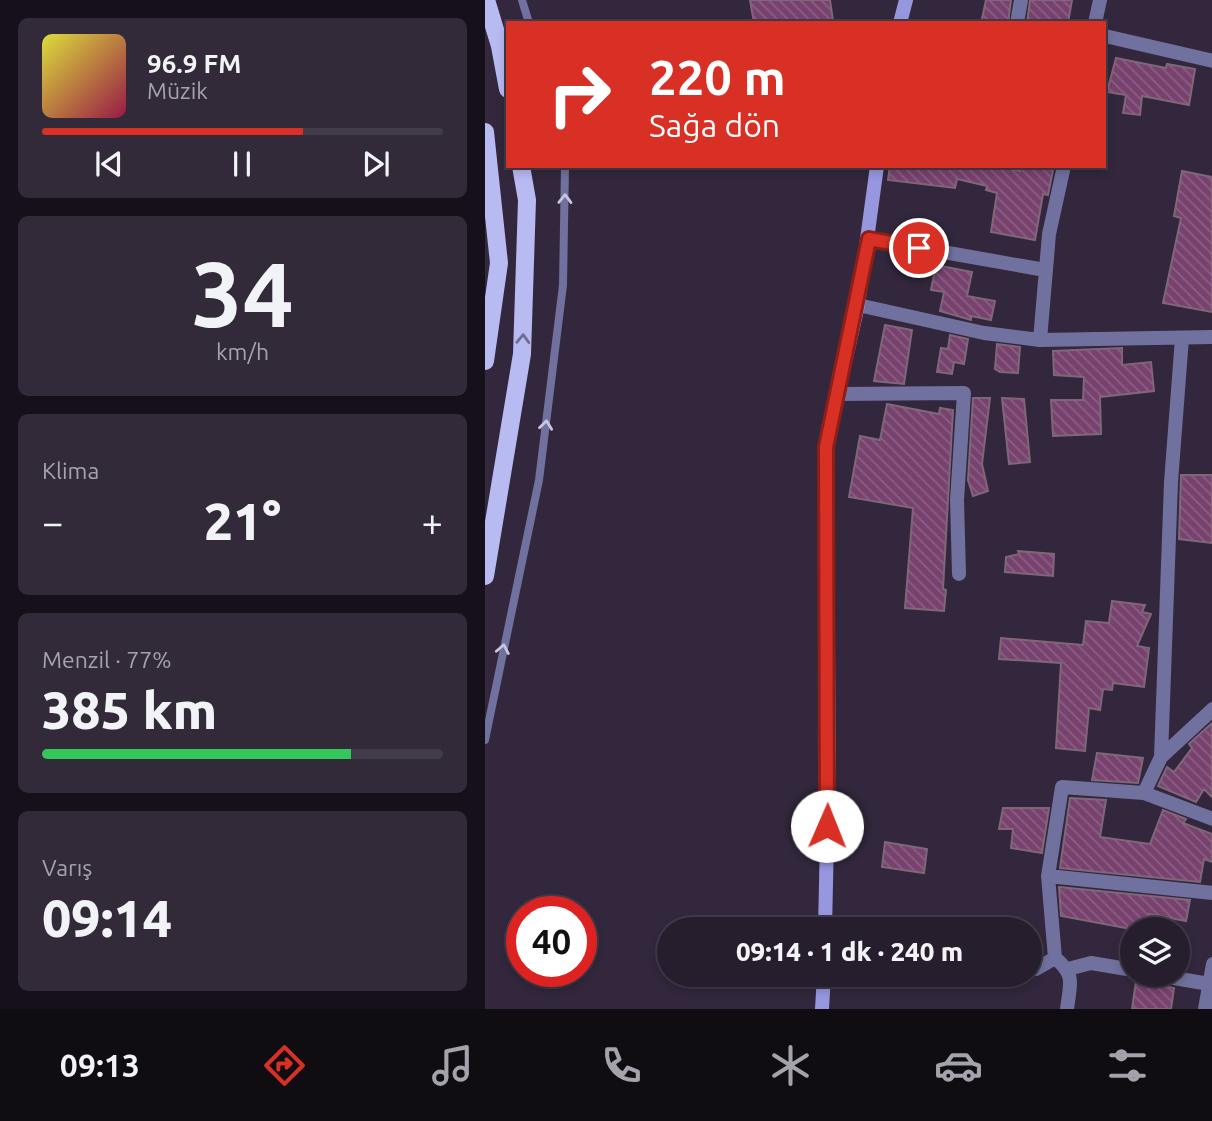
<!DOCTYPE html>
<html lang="tr">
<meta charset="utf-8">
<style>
body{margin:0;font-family:Ubuntu,sans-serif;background:#322a39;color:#f1f3f6;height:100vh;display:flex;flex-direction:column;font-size:26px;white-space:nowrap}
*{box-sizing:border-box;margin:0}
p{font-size:23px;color:#a4a2aa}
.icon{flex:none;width:38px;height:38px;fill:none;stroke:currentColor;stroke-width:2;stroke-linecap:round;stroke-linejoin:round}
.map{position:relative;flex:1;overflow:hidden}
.drawer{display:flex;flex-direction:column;gap:18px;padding:18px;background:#151019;width:485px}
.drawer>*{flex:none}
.hud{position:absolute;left:21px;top:21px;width:600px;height:147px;border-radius:0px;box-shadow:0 4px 10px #0003,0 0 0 2px #423b49;background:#d93025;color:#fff;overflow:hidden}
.controls{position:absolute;left:635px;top:917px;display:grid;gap:14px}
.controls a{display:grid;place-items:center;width:70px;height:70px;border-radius:50%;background:#261d2d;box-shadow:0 4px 10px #0003,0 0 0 2px #423b49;font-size:35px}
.speed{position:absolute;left:21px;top:896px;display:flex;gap:14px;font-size:35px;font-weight:700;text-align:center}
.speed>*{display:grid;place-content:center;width:91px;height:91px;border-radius:50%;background:#261d2d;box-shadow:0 4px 10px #0003,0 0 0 2px #423b49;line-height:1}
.speed .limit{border:10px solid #d22;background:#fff;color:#111}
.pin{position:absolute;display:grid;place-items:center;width:60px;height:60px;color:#fff;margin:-30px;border:4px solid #fff;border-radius:50%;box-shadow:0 2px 7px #0007}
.me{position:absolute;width:77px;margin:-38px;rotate:1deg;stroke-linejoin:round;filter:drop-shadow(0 0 5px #0008)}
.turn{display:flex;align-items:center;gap:24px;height:147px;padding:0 28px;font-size:32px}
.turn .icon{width:91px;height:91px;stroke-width:2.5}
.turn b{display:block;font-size:49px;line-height:60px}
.big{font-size:52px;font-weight:800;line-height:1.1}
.drawer .widget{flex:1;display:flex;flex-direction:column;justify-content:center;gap:10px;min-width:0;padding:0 24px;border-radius:10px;background:#322a39}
.drawer .dial{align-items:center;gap:0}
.dial b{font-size:91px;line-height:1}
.song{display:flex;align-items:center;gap:21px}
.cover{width:84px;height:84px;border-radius:10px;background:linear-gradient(135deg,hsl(60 70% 55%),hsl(340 70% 35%))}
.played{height:7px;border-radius:4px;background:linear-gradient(90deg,#d93025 65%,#423b49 65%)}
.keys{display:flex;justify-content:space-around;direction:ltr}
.heat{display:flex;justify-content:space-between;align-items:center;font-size:38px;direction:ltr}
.charge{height:10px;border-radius:5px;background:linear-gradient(90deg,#34c759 77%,#423b49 0)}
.trip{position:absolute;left:172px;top:917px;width:385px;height:70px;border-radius:35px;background:#261d2d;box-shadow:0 4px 10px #0003,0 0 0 2px #423b49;font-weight:800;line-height:70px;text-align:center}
.tab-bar{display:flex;height:112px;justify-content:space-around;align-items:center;background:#0f0c12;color:#a4a2aa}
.tab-bar .icon{width:49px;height:49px}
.tab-bar .active{color:#d93025}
.tab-bar b{font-size:32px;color:#f1f3f6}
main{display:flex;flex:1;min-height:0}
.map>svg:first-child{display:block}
.building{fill:url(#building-back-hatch);stroke:#7f6779;stroke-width:2}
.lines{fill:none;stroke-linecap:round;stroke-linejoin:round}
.lane{stroke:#70719e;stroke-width:8}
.street{stroke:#70719e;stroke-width:14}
.secondary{stroke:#9797e0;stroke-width:14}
.primary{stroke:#b8baf2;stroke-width:18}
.oneway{stroke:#c8c5dc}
.oneway2{stroke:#706c92}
.route-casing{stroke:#8d1f18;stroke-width:18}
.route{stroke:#d93025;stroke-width:12}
</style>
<main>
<section class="drawer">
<div class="widget">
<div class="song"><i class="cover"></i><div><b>96.9 FM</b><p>Müzik</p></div></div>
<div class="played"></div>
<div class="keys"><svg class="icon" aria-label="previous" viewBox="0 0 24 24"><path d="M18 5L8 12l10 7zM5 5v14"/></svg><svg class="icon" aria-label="pause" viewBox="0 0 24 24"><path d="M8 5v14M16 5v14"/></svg><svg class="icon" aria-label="next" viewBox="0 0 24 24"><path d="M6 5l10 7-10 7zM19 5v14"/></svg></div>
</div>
<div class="widget dial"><b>34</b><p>km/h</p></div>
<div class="widget"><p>Klima</p>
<div class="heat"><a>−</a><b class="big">21°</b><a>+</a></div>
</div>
<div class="widget"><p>Menzil · 77%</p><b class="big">385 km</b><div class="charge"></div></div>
<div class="widget"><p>Varış</p><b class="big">09:14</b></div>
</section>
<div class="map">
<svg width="728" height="1009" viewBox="0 0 728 1009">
<defs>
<pattern id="building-back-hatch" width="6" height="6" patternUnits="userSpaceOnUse" patternTransform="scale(1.75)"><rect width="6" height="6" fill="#78426e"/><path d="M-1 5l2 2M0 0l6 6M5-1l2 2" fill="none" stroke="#8c5e84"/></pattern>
</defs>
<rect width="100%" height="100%" fill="#32273c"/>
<path class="building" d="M 265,0 L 345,0 L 348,21 L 269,23 Z
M 501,0 L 526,0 L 523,23 L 496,23 Z
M 545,0 L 587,0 L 583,23 L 542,23 Z
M 631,58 L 681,68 L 682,64 L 710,69 L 704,105 L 657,96 L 655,115 L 638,113 L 641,95 L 622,92 Z
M 405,166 L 510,166 L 535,171 L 535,166 L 544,166 L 568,170 L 563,195 L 558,194 L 550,240 L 506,232 L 512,193 L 501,190 L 502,186 L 472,179 L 470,188 L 403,180 Z
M 697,171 L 727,177 L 727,312 L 678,303 L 696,218 L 689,216 Z
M 451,265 L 487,272 L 482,296 L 510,301 L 506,320 L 486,316 L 486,320 L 455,311 L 459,292 L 446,290 Z
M 400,325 L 427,330 L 419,384 L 389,381 Z
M 465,335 L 483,339 L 479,364 L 469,362 L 467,374 L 452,372 L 456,348 L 463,349 Z
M 512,344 L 535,347 L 533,373 L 515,372 L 510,369 Z
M 637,348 L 637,365 L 666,362 L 669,391 L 615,397 L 616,434 L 568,436 L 566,400 L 598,400 L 599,377 L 569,375 L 568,351 Z
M 488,398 L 505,398 L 497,464 L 503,491 L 488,496 L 483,480 Z
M 517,398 L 539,399 L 545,462 L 524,464 Z
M 402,404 L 454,414 L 455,408 L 468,410 L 458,589 L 461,590 L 459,611 L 420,608 L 428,508 L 364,497 L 375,436 L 395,440 Z
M 696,475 L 727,475 L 727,543 L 694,539 Z
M 533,551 L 569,554 L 568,576 L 520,572 L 521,557 L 534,554 Z
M 627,601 L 660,605 L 657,612 L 666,614 L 652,646 L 664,648 L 659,687 L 628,683 L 627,690 L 618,689 L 615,710 L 604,708 L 600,751 L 571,748 L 576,663 L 514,659 L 516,638 L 598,645 L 601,621 L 624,623 Z
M 727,723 L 727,797 L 719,789 L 711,802 L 673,786 L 682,767 L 689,772 L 707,748 L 704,744 Z
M 612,753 L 658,758 L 653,783 L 607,780 Z
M 585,798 L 621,800 L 615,837 L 665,844 L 678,810 L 701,819 L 698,823 L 727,834 L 727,862 L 719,859 L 715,882 L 575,868 Z
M 518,808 L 564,808 L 557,853 L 526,848 L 528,829 L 514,829 Z
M 400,842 L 442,849 L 439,873 L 397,867 Z
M 574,887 L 705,900 L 701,921 L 664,914 L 661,929 L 646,929 L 576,916 Z
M 651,981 L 689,988 L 686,1009 L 647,1009 Z"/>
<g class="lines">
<path class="lane" d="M 37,0 L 44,23
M 0,740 L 54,480 L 78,285 L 80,166"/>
<path class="street" d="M 532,23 L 536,0
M 610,23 L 615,0
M 620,36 L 728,61
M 384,239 L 560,270
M 373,305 L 499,333 L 555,340 L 728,337
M 555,340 L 564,234 L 579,166
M 353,394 L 479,393 L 472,500 L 474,574
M 676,757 L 686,482 L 697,338
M 659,793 L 676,757 L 728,709
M 563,876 L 728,893
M 544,968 L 551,969 L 570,958
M 583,969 L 606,963 L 648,970
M 672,975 L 724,984
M 582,1009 C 585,984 591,975 570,958 L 563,876 L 577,787 L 659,793 L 728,819
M 720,1009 L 728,964"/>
<path class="secondary" d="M 415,23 L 421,0
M 340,929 L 344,748 L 341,447 L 373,305 L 392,166
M 337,1009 L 339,975"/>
<path class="primary" d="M 1,0 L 15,46 L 23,89
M 0,132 L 14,263 L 0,361
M 0,576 L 37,354 L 42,200 L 36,166"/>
</g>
<defs><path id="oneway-chevron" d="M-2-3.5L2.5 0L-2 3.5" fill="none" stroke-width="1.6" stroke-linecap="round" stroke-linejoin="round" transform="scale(1.75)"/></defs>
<g class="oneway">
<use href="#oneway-chevron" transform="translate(80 199) rotate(-89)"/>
<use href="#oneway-chevron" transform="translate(61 425) rotate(-83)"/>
<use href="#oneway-chevron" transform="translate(18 649) rotate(-79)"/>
</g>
<use class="oneway2" href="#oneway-chevron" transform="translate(38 339) rotate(-88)"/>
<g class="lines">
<g class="route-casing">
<path id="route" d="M 342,826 L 341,447 L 384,239 L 434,248"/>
</g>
<use href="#route" class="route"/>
</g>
</svg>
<div class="controls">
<a><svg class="icon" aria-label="layers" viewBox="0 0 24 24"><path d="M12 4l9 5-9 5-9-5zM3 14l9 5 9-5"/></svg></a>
</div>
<div class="speed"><div class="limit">40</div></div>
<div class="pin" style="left:434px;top:248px;background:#d93025"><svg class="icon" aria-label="arrive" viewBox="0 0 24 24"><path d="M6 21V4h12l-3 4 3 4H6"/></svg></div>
<svg class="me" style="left:342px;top:826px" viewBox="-20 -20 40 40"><circle r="19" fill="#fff"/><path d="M0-13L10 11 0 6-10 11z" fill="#d93025"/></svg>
<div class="trip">09:14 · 1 dk · 240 m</div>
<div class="hud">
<div class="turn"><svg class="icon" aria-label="right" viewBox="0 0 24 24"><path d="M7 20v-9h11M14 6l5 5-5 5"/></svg><div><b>220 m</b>Sağa dön</div></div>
</div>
</div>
</main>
<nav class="tab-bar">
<b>09:13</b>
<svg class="icon active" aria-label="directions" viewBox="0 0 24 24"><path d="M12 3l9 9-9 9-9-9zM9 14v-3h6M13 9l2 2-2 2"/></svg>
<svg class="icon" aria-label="music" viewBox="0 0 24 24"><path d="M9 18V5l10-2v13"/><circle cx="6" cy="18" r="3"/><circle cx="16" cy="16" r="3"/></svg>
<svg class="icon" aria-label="phone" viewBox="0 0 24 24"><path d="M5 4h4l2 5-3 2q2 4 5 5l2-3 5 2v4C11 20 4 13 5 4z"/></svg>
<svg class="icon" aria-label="climate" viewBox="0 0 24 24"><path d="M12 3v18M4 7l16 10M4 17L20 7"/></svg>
<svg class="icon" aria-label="car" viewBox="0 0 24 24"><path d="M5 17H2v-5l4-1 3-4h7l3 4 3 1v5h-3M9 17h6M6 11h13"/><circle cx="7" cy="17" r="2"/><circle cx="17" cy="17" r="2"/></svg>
<svg class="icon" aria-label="filters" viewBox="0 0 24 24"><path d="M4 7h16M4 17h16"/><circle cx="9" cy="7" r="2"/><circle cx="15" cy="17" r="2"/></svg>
</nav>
